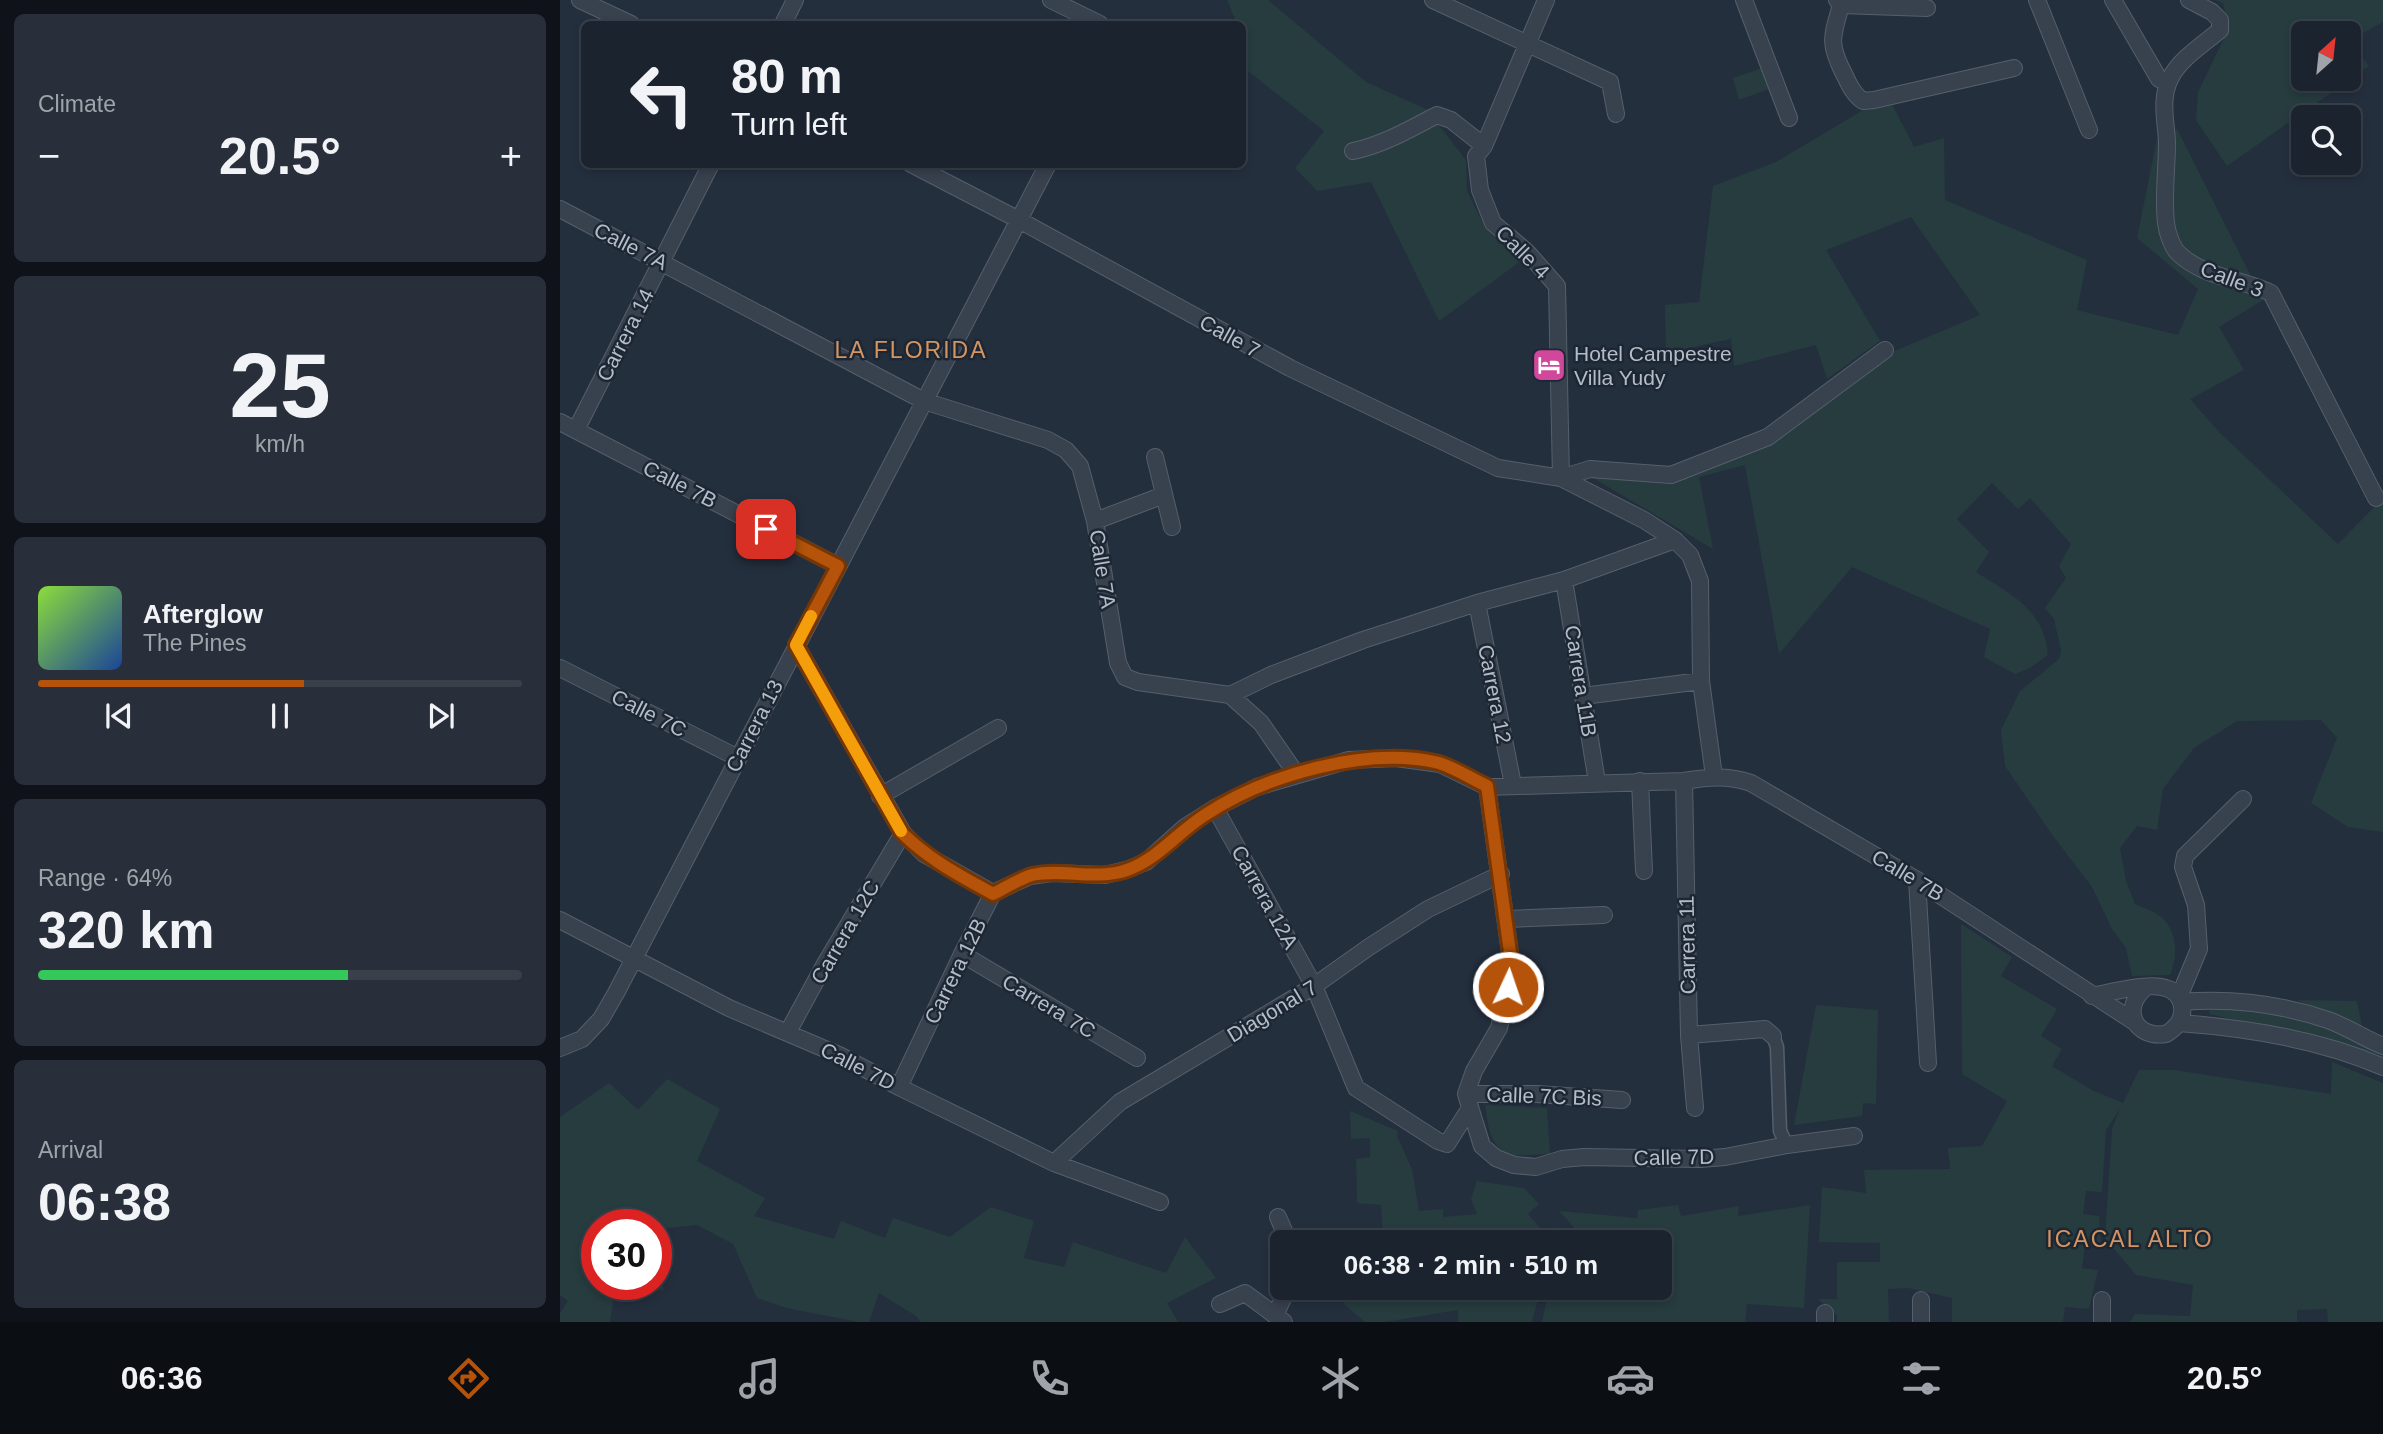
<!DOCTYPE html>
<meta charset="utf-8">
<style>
body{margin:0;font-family:Helvetica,sans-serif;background:#282f3a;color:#f1f3f6;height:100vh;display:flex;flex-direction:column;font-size:26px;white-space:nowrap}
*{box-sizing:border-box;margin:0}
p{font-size:23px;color:#a0a4aa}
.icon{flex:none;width:38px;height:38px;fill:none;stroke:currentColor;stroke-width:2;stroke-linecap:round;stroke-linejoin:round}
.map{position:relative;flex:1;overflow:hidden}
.drawer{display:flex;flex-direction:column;gap:14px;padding:14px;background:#0f1319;width:560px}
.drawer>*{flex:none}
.banner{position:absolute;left:21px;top:21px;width:665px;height:147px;border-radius:10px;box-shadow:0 4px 10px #0003,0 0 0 2px #39404a;background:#1b232e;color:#f1f3f6;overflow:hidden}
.needle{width:46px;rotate:27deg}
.buttons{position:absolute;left:1731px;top:21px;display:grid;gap:14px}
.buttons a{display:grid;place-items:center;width:70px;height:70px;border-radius:10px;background:#1b232e;box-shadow:0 4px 10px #0003,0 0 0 2px #39404a;font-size:35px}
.speed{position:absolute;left:21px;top:1209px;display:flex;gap:14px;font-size:35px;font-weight:700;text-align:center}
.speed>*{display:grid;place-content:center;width:91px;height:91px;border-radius:50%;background:#1b232e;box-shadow:0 4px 10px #0003,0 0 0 2px #39404a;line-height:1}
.speed .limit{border:10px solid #d22;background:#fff;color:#111}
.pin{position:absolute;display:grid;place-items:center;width:60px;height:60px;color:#fff;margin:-30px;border-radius:14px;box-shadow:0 4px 10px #0006}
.me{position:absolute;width:77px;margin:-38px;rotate:3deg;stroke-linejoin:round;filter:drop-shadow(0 0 5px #0008)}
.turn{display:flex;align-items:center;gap:24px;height:147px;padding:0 35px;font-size:32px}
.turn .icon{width:91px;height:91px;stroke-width:2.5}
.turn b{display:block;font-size:49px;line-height:60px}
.big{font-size:52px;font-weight:800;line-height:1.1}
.drawer .card{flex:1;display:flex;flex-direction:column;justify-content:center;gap:10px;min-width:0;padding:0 24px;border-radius:10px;background:#282f3a}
.drawer .dial{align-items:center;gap:0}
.dial b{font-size:91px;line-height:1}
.song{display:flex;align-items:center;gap:21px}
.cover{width:84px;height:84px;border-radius:10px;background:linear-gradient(135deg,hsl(90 70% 55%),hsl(220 70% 35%))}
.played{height:7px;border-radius:4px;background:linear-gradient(90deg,#b45309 55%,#39404a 55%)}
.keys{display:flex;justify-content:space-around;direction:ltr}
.heat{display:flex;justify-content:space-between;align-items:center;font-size:38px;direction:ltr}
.charge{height:10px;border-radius:5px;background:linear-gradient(90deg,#34c759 64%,#39404a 0)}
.trip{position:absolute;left:710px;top:1230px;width:402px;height:70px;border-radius:10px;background:#1b232e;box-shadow:0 4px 10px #0003,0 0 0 2px #39404a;font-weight:800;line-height:70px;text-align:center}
.menu{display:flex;height:112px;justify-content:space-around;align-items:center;background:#0b0e12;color:#a0a4aa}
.menu .icon{width:49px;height:49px}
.menu .selected{color:#b45309}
.menu b{font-size:32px;color:#f1f3f6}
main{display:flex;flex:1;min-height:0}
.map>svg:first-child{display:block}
.green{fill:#263c3f;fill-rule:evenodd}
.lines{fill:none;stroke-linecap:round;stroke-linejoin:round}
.pedestrian-casing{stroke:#565f6c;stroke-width:15}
.minor-casing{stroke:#565f6c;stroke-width:18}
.pedestrian{stroke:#38414e;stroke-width:12}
.minor{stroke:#38414e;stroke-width:16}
.route-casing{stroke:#753606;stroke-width:18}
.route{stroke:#b45309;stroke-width:12}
.slow{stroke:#f59e0b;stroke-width:12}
.labels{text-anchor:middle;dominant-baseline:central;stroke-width:5;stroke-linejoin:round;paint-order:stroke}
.street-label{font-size:21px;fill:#b4bcc9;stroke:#1d2633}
.poi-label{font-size:21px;fill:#b4bcc9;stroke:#1d2633;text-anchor:start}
.neighbourhood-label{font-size:23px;letter-spacing:2px;fill:#d59563;stroke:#1d2633}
</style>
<main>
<section class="drawer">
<div class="card"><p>Climate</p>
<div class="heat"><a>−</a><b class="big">20.5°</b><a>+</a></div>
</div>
<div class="card dial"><b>25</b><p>km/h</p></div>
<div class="card">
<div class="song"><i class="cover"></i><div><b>Afterglow</b><p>The Pines</p></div></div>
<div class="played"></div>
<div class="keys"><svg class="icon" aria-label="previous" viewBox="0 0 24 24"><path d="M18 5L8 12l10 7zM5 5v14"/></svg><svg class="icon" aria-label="pause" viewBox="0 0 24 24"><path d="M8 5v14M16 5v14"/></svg><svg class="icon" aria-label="next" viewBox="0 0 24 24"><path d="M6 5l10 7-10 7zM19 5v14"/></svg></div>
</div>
<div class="card"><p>Range · 64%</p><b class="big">320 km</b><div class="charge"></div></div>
<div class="card"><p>Arrival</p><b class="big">06:38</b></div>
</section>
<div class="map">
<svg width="1823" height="1322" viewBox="0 0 1823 1322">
<rect width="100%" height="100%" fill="#242f3e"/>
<path class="green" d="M 667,0 L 708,0 L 806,82 L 866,109 L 906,160 L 907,191 L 926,229 L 961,261 L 879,321 L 811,182 L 757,191 L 735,168 L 764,131 L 683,67 L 682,24 L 677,24 Z
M 1655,0 L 1823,0 L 1823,22 L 1790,40 L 1809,66 L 1667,166 L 1636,120 L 1638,92 L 1669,28 L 1663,3 ZM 1743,33 L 1788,33 L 1788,79 L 1743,79 Z
M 1209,66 L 1217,86 L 1179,100 L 1173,78 Z
M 1330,100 L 1354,147 L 1384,138 L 1385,200 L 1527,260 L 1517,310 L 1618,335 L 1638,289 L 1577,238 L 1598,134 L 1617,129 L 1703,300 L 1659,327 L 1684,370 L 1630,399 L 1659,432 L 1778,544 L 1823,498 L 1823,832 L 1788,827 L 1751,803 L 1777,738 L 1761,720 L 1677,721 L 1634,748 L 1603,789 L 1597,830 L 1577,826 L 1560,848 L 1566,881 L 1575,904 C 1583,908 1595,911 1601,917 C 1618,931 1618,957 1610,975 L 1572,976 L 1566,948 L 1552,929 L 1532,887 L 1493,836 L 1445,766 L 1441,730 L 1460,691 L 1499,659 L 1501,650 L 1494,619 L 1485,608 L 1506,578 L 1499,566 L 1511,544 L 1470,498 L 1458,509 L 1432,483 L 1397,519 L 1429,552 L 1416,572 C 1450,594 1485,610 1488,655 L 1470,668 L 1455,674 L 1424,657 L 1430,629 L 1292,567 L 1219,654 L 1185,465 L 1139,477 L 1153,549 L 1028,475 L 1114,482 L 1211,440 L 1330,353 L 1420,315 L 1351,217 L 1266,250 L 1320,341 L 1267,379 L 1256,345 L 1174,366 L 1171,339 L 1106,353 L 1105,305 L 1139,302 L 1153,186 L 1216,162 L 1310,106 Z
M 1401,924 L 1452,957 L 1441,976 L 1497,1009 L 1481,1036 L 1502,1049 L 1492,1066 L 1532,1090 L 1563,1103 L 1579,1070 L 1614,1070 L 1771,1094 L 1772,1062 L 1823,1083 L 1823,1322 L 1768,1322 L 1767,1309 L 1737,1310 L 1737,1322 L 1570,1322 L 1575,1314 L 1630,1316 L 1633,1285 L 1576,1275 L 1545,1238 L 1552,1129 L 1560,1109 L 1546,1130 L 1542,1192 L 1526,1191 L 1523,1214 L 1539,1216 L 1541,1246 L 1525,1245 L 1522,1268 L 1538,1270 L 1529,1309 L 1505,1307 L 1503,1322 L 1392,1322 L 1392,1298 L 1348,1288 L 1328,1289 L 1329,1322 L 1277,1322 L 1277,1315 L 1258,1299 L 1277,1299 L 1277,1262 L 1320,1262 L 1320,1243 L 1259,1242 L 1262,1187 L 1306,1193 L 1304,1170 L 1390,1169 L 1388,1148 L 1422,1146 L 1447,1101 L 1402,1074 Z
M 1737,1000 L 1797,1001 L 1803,1031 Z
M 1651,1003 L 1731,1016 L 1759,1024 L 1823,1051 L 1823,1061 L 1728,1032 L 1649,1014 Z
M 1256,1005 L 1318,1010 L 1316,1104 L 1303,1103 L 1302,1116 L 1234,1125 Z
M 107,1079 L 160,1109 L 137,1161 L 205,1198 L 194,1216 L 274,1239 L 281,1221 L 325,1238 L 333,1218 L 390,1237 L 431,1207 L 474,1221 L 464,1258 L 504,1267 L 513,1242 L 606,1273 L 625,1237 L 656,1278 L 607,1303 L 618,1322 L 361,1322 L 356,1316 L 319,1293 L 309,1322 L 298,1322 L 227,1308 L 197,1298 L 173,1244 L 137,1225 L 96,1229 L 96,1225 L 37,1225 L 37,1284 L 96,1284 L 96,1241 L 104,1290 L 54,1296 L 50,1322 L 0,1322 L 0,1313 L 8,1301 L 0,1295 L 0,1117 L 49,1083 L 78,1110 Z
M 925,1105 L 987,1108 L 990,1154 L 947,1156 C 928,1139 929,1129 925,1105 Z
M 790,1111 L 838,1131 L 837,1136 L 852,1169 L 859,1211 L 883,1209 L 883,1217 L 917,1214 L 911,1199 L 917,1181 L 964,1188 L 979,1204 L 968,1214 L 987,1236 L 999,1227 L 1002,1229 L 991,1242 L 791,1242 L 792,1235 L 823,1237 L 821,1205 L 797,1203 L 796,1159 L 810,1157 L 810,1138 L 791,1139 Z
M 1118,1205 L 1121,1216 L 1179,1206 L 1178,1216 L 1250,1205 L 1244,1308 L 1187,1304 L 1185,1322 L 982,1322 L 989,1288 L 1101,1288 L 1101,1242 L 1003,1242 L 1017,1231 L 999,1211 L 1077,1218 L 1078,1210 Z
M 791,1288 L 981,1288 L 972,1322 L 898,1322 L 898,1310 L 825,1322 L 805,1322 L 784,1304 Z"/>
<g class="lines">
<g class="pedestrian-casing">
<path id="pedestrian" d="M 1213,1036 L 1217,1047 L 1220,1131 L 1227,1145"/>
</g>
<g class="minor-casing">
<path id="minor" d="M 20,0 L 71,24
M 491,0 L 540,24
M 873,0 L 1050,82 L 1056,114
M 986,0 L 924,146 L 916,156 L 920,190 L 933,223 L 967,252 L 997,286 L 1001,478
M 1184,0 L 1229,118
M 1277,0 L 1281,5 L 1367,8
M 1477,0 L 1529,130
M 1553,0 L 1599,79
M 1629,0 L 1652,12 L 1660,20 L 1660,30 C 1644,44 1619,59 1610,79 C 1600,99 1606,121 1607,142 C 1607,169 1603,196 1606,223 C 1607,232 1612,247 1618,253 C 1644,278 1680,278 1711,293 L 1816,498
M 1281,5 C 1272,37 1268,43 1284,74 C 1289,84 1293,94 1303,101 L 1314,100 L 1454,68
M 223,24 L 235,0
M 793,151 C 823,145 850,129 877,115 L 891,120 L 924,146
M 351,164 L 459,220 L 730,368 L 938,468 L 1001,478 L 1084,520 L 1115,540 L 1130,555 L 1140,581 L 1141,681 L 1154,776
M 0,209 L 364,401 L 488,440 L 506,450 L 520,466 L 535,521 L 558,663 L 565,677 L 578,682 L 670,695 L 711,675 L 803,640 L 917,603 L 1004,580 L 1115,540
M 0,422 L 278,566
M 16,430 L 151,164
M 595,457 L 612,527
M 1001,478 L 1030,469 L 1111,475 L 1208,437 L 1325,350
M 535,521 L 604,495
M 1004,580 L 1037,782
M 917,603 L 953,785
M 236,645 L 343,833 L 364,854 L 433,893
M 0,668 L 178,758
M 670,695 L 701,723 L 737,775
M 1023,696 L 1141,681
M 1080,781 L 1084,871
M 1124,781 L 1129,1035 L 1135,1108
M 927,787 L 952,967 L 939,1028 L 914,1071 L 906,1094 L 922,1146 L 936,1158 L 954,1165 L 976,1167 L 1002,1159 L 1024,1157 L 1140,1159 L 1165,1157 L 1227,1145 L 1294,1136
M 320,796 L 438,728
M 655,808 L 754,986 L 796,1088 L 878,1141 L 887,1144 L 910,1108
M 1357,880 L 1368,1063
M 946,919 L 1044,915
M 0,920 L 169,1008 L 279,1055 L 339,1087 L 494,1163 L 600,1202
M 402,954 L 577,1058
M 1532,996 C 1556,992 1618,971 1622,1007 C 1624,1020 1616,1028 1606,1034 C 1574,1039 1561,1008 1585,988
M 1619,997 L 1639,949 L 1636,905 L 1623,867 L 1625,856 L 1683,799
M 1621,1002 C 1671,998 1721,1004 1768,1020 C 1787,1027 1804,1038 1823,1046
M 1619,1023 C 1688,1028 1759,1039 1823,1067
M 228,1032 L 266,962 L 343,833
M 1129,1035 L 1205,1029 L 1213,1036
M 0,1048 L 22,1039 L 41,1019 L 56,993 L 488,164
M 339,1087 L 402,954 L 433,893 L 470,876 L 492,873 L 545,875 L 566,870 L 586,862 L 625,827 L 655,808 L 697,787 L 789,760 L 836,758 L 880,764 L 927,787 L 1124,781 C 1148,777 1167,775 1191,783 L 1357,880 L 1576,1023
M 906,1094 L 977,1094 L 1062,1100
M 494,1163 L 560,1102 L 754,986 L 809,947 L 868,909 L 941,874
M 718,1217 L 729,1242
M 1361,1300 L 1361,1322
M 1542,1300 L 1542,1322
M 660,1304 L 685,1293 L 724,1322
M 715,1315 L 728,1288
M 1265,1322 L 1265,1313"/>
</g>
<use href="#pedestrian" class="pedestrian"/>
<use href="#minor" class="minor"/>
</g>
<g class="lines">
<g class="route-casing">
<path id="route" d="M 206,529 L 278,566 L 236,645 L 342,833 C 371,861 399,875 433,894 C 445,888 459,879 472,875 C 503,868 535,881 567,870 C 598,859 618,832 645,815 C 705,775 807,746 879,763 C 895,768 912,779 927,786 L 952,967 L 948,987"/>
</g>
<use href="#route" class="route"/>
<path class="slow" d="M 251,616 L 236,645 L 341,831"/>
</g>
<defs>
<g id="hotel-square" transform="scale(1.75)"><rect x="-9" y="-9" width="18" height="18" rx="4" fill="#d1479c" stroke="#1d2633"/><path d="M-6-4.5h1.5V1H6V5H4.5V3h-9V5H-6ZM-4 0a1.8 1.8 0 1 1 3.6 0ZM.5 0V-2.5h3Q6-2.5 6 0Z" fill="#fff"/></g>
</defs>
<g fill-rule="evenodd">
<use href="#hotel-square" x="989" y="365"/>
</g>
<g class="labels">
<g class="street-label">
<text transform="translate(71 246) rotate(27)">Calle 7A</text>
<text transform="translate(963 252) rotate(45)">Calle 4</text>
<text transform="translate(1672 279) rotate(21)">Calle 3</text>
<text transform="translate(65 335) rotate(-63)">Carrera 14</text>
<text transform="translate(670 336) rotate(29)">Calle 7</text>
<text transform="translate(120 484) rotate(27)">Calle 7B</text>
<text transform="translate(543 569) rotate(81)">Calle 7A</text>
<text transform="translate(1021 681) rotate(81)">Carrera 11B</text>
<text transform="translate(935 694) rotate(79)">Carrera 12</text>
<text transform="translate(89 713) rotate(27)">Calle 7C</text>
<text transform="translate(194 726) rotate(-63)">Carrera 13</text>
<text transform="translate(1348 875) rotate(31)">Calle 7B</text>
<text transform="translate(705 897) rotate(61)">Carrera 12A</text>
<text transform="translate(285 932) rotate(-60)">Carrera 12C</text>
<text transform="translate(1127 945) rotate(-91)">Carrera 11</text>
<text transform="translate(395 971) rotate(-64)">Carrera 12B</text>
<text transform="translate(489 1006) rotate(31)">Carrera 7C</text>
<text transform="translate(712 1011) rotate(-31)">Diagonal 7</text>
<text transform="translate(298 1066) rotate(27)">Calle 7D</text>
<text transform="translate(984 1096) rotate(2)">Calle 7C Bis</text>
<text transform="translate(1114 1157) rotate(-1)">Calle 7D</text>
</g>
<g class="poi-label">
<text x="1014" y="353">Hotel Campestre<tspan x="1014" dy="24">Villa Yudy</tspan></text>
</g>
<g class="neighbourhood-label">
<text x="351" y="350">LA FLORIDA</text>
<text x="1570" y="1239">ICACAL ALTO</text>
</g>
</g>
</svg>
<div class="buttons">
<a><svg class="needle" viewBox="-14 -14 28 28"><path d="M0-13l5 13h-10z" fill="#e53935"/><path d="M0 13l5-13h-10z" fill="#a0a4aa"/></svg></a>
<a><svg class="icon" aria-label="search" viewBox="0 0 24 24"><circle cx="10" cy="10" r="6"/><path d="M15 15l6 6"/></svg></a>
</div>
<div class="speed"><div class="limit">30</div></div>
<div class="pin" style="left:206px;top:529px;background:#d93025"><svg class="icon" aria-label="arrive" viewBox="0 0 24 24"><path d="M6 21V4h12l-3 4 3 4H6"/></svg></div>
<svg class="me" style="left:948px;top:987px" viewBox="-20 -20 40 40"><circle r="17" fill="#b45309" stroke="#fff" stroke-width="3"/><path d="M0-11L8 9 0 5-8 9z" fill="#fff"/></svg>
<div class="trip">06:38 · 2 min · 510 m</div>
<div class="banner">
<div class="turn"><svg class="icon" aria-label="left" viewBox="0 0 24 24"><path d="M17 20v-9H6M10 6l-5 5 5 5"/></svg><div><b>80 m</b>Turn left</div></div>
</div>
</div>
</main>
<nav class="menu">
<b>06:36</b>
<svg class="icon selected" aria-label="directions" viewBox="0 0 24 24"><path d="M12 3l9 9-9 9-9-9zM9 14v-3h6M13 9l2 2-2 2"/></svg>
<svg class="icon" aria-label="music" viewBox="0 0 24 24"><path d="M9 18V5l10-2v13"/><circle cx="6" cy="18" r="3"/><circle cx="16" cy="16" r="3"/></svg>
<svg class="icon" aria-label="phone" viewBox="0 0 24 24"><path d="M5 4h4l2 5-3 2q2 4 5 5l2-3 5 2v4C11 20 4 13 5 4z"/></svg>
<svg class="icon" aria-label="climate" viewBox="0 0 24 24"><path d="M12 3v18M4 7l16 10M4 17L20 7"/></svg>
<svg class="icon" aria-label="car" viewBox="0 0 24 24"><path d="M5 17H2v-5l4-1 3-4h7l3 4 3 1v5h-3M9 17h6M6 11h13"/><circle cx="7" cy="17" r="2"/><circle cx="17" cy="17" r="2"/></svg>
<svg class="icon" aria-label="filters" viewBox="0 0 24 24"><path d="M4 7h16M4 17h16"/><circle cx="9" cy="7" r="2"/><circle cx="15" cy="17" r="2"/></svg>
<b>20.5°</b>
</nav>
